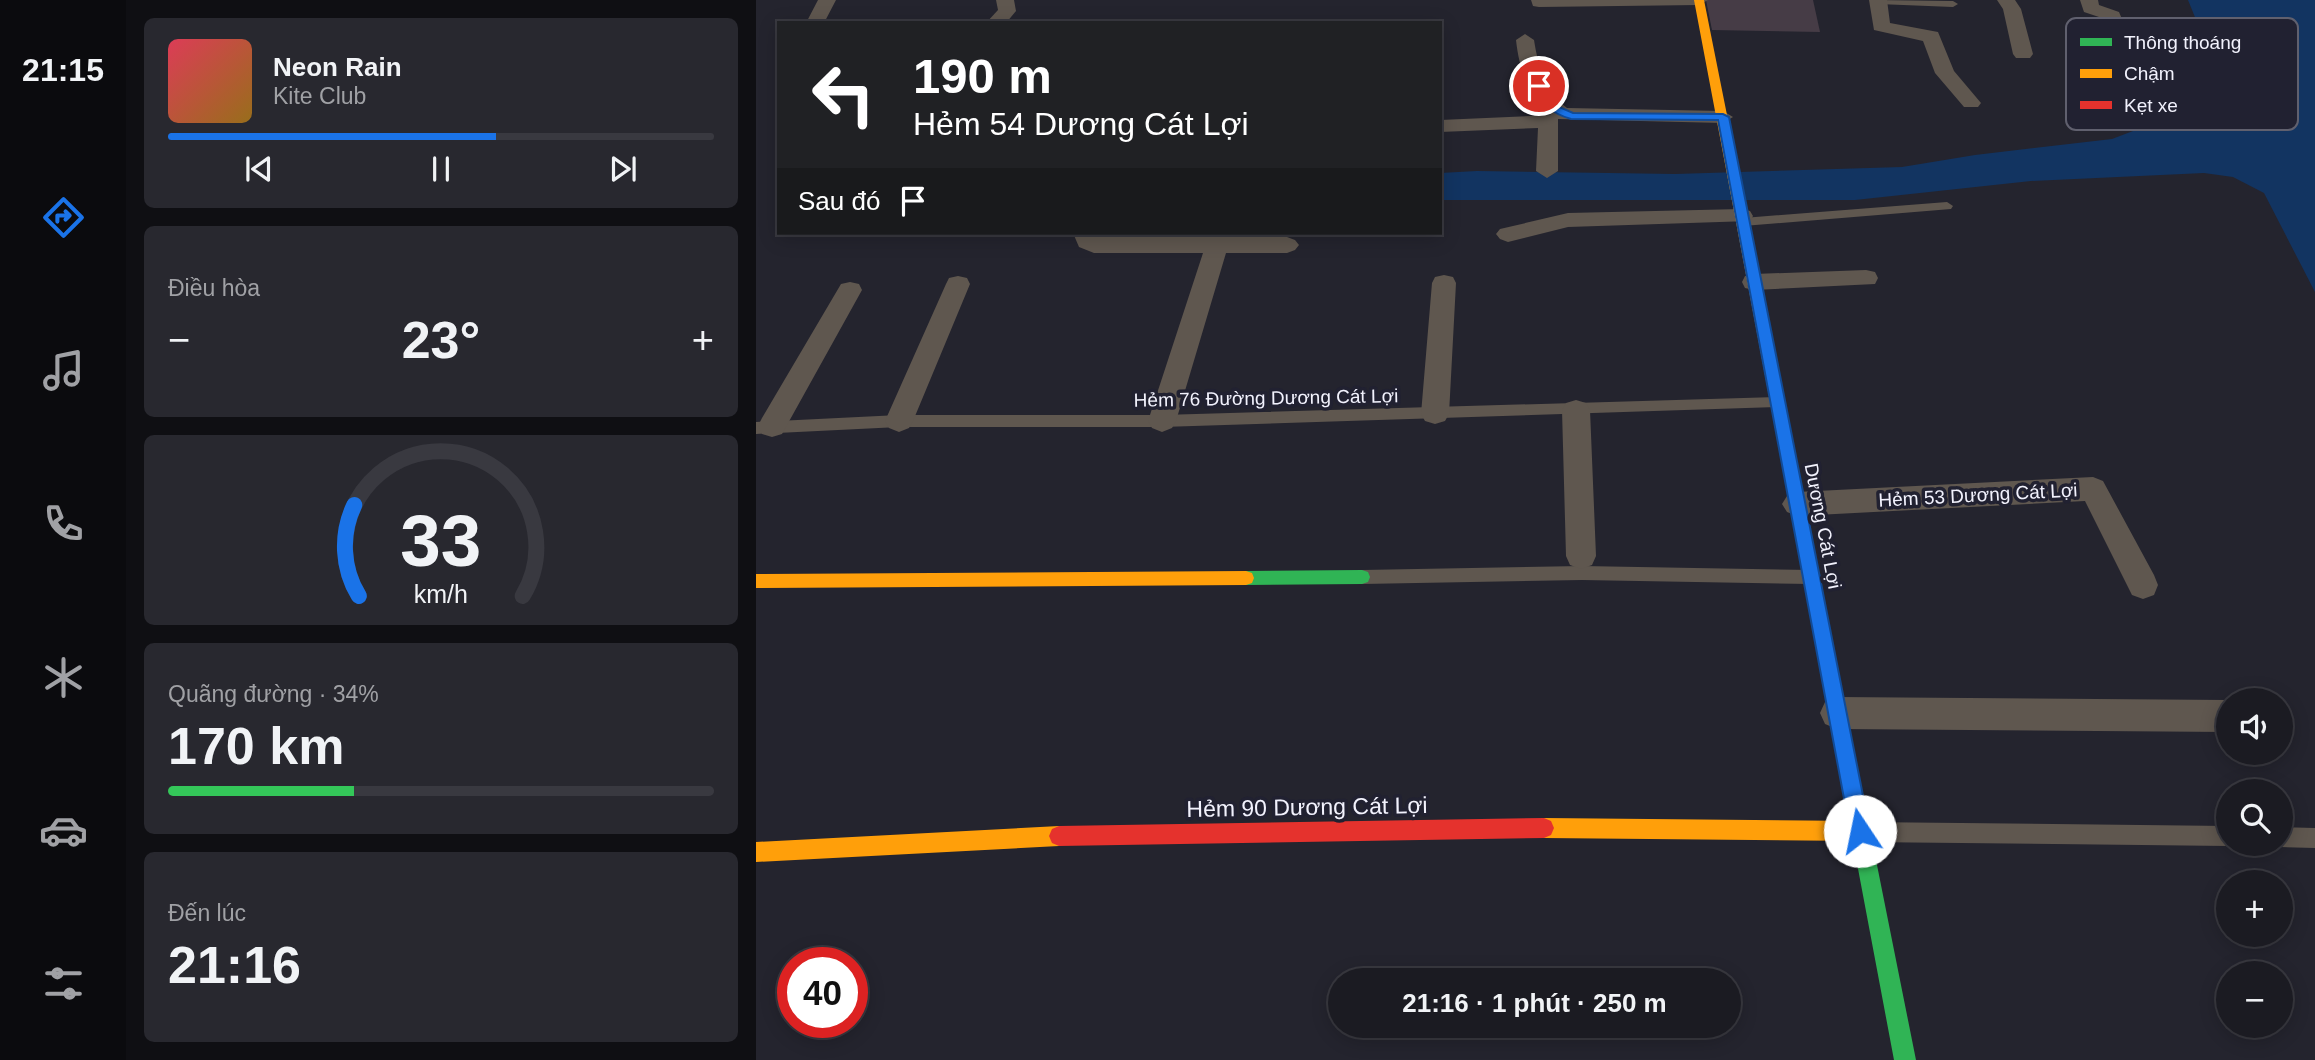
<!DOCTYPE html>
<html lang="vi">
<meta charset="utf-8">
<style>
body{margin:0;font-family:Arial,sans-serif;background:#28282f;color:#f1f3f6;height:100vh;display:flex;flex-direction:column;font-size:26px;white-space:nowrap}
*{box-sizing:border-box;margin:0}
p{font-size:23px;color:#a0a1a5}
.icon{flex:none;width:38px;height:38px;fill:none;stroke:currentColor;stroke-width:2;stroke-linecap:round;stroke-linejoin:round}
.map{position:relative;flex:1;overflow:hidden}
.drawer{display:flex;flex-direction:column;gap:18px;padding:18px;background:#0f0f13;width:630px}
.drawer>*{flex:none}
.top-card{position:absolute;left:21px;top:21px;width:665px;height:214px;border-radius:0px;box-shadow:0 4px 18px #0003,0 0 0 2px #393940;background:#202124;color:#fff;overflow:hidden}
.controls{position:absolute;left:1460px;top:688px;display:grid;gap:14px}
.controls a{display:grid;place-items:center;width:77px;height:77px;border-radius:50%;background:#1b1b22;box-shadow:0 4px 18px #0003,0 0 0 2px #393940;font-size:35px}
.speed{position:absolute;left:21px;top:947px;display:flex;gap:14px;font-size:35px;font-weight:700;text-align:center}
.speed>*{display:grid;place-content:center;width:91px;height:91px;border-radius:50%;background:#1b1b22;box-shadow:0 4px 18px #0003,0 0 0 2px #393940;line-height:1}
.speed .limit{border:10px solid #d22;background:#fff;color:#111}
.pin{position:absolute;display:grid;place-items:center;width:60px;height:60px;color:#fff;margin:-30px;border:4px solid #fff;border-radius:50%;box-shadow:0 2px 7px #0007}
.me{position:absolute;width:77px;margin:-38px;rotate:349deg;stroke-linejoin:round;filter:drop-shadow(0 0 5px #0008)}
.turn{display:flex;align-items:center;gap:24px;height:147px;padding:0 21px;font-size:32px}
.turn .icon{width:91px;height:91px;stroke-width:2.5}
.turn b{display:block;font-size:49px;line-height:60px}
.then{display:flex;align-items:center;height:66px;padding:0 21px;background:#0003;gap:14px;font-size:26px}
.big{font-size:52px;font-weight:700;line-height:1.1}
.drawer .tile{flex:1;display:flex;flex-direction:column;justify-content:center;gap:10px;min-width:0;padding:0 24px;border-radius:10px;background:#28282f}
.drawer .dial{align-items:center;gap:0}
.dial svg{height:182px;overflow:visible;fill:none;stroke:#393940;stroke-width:7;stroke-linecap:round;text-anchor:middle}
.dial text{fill:#f1f3f6;stroke:none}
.song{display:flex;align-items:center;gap:21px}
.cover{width:84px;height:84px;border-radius:10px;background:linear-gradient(135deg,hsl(350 70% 55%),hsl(40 70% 35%))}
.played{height:7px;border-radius:4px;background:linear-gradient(90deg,#1a73e8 60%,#393940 60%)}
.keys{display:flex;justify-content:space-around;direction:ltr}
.heat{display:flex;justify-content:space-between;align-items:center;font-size:38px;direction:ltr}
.charge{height:10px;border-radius:5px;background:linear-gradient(90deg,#34c759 34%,#393940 0)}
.trip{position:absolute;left:572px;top:968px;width:413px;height:70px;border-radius:35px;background:#1b1b22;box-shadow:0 4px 18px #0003,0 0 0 2px #393940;font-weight:700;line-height:70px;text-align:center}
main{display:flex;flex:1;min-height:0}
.menu{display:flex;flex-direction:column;width:126px;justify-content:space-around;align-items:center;background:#0b0b0e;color:#a0a1a5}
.menu .icon{width:49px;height:49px}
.menu .current{color:#1a73e8}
.menu b{font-size:32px;color:#f1f3f6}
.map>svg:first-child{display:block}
.water{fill:#123461}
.building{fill:#463c46}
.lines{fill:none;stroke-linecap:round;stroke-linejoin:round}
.lane{fill:#5f574f;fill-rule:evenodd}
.street{fill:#5f574f;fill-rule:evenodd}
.fast{fill:#30b455;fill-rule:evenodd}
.slow{fill:#ff9f0a;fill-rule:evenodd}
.jam{fill:#e5322d;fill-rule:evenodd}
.route{fill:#1a73e8;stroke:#114b97;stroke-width:2}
.labels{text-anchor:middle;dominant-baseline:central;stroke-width:7;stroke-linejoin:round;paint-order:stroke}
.street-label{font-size:19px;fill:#f2f2fd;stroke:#212131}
.near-street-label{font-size:23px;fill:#f2f2fd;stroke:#212131}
.key{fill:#212131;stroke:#60606e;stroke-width:2}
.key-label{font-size:19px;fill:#f2f2fd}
</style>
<main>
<nav class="menu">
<b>21:15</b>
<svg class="icon current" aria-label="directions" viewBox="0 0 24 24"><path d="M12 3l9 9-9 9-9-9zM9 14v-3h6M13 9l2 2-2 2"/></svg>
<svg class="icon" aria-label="music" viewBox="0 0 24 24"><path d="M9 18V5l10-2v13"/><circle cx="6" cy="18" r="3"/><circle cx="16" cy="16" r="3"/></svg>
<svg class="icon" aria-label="phone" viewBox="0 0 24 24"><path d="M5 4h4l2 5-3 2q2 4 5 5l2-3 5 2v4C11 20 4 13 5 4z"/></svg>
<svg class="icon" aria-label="climate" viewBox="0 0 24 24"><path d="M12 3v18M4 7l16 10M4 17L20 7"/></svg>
<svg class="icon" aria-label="car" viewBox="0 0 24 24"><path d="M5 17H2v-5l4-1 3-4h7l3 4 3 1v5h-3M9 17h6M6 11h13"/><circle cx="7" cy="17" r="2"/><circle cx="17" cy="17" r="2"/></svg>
<svg class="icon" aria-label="filters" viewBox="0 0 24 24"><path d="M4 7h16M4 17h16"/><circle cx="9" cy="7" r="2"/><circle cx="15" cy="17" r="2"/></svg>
</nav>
<section class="drawer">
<div class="tile">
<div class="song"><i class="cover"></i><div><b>Neon Rain</b><p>Kite Club</p></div></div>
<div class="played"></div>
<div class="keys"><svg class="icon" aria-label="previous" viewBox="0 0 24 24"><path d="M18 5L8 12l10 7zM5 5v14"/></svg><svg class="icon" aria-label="pause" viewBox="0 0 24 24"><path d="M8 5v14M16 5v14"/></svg><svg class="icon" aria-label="next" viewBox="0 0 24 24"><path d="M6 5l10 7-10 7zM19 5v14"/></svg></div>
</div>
<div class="tile"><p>Điều hòa</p>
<div class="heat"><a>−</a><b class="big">23°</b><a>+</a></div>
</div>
<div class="tile dial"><svg viewBox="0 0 100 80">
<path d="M14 69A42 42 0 1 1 86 69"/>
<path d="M14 69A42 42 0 0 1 12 29" stroke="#1a73e8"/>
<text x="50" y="56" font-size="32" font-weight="700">33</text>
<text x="50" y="72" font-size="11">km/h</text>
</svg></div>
<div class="tile"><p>Quãng đường · 34%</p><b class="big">170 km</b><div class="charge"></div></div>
<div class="tile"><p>Đến lúc</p><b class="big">21:16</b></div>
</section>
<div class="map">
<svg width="1559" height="1060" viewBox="0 0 1559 1060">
<rect width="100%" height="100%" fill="#24242e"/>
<path class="water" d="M 1432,0 L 1559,0 L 1559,292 L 1508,193 L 1477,177 L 1448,173 L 1275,181 L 1099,200 L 684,200 L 684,173 L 721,171 L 919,174 L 1146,167 L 1219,155 L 1356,139 L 1419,115 L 1445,80 L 1443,27 Z"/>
<path class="building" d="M 950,0 L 1057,0 L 1064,32 L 956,30 Z"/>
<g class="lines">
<path class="lane" d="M 1118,0 L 1197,1 L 1202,4 L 1197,7 L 1122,4 Z
M 1191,202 L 1197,206 L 1195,209 L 987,226 L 981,222 L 987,218 Z
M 1021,397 L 1028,402 L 1021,407 L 406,427 L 143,427 L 0,434 L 0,422 L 143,415 L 406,415 Z
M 826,566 L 1055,570 L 1061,572 L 1063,577 L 1061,582 L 1055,584 L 826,580 L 606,584 L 600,582 L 598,577 L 600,572 L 606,570 Z
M 1107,822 L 1472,826 L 1472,844 L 1477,844 L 1472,846 L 1107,842 L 1100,839 L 1097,832 L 1100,825 Z
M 1524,827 L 1559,828 L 1559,848 L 1524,847 L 1517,844 L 1524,844 Z"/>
<path class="street" d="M 62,0 L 80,0 L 68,23 L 50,23 Z
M 240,0 L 258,0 L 260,11 L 250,23 L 230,23 L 242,10 Z
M 775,0 L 952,0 L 943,5 L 783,7 L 777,6 Z
M 1113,0 L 1131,0 L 1134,23 L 1182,32 L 1198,71 L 1225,103 L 1222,107 L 1208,107 L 1179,73 L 1167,41 L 1118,30 Z
M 1241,0 L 1259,0 L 1265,9 L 1277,54 L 1274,58 L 1260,58 L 1257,54 L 1247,9 Z
M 1324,0 L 1342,0 L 1343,5 L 1363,12 L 1380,52 L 1377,56 L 1363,56 L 1349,19 L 1328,12 Z
M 769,34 L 778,40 C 782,66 790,91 811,108 L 967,111 L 977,117 L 967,123 L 802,119 L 802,171 L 791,178 L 780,171 L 782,128 L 684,132 L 684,120 L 795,115 C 772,97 763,68 760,40 Z
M 986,209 L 994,211 L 997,216 L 994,221 L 812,227 L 752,242 L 744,239 L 740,234 L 744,229 L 812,213 Z
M 317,233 L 339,233 L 341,237 L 531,237 L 539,240 L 543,245 L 539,250 L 531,253 L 470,253 L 420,421 L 416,428 L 406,432 L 396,428 L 392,421 L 447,253 L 338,253 L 323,247 Z
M 1110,270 L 1119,272 L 1122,278 L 1119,284 L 998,290 L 989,288 L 986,282 L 989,276 L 998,274 Z
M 688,275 L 697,277 L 700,283 L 693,414 L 689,421 L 679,424 L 669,421 L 665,414 L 676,283 L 679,277 Z
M 202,276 L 211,278 L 214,284 L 157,421 L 153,428 L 143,432 L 133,428 L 129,421 L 190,284 L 193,278 Z
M 94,282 L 103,284 L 106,290 L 26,434 L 16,437 L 6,434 L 2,426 L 6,418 L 85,284 Z
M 820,400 L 830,403 L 834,410 L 840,556 L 836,565 L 825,569 L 814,565 L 810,556 L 806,410 L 810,403 Z
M 1337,477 L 1347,481 L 1398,575 L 1402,585 L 1398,595 L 1387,599 L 1376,595 L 1329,501 L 1041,516 L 1031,512 L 1026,504 L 1031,496 L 1041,492 Z
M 1081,697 L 1472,700 L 1472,732 L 1081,729 L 1069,724 L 1064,713 L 1069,702 Z"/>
<path class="fast" d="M 1051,548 L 1057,550 L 1059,555 L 1160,1060 L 1138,1060 L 1043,555 L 1045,550 Z
M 606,570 L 612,572 L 614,577 L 612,582 L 606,584 L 490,585 L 484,583 L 482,578 L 484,573 L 490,571 Z"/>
<path class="slow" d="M 938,0 L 948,0 L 1059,555 L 1057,560 L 1051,562 L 1045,560 L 1043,555 Z
M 490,571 L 496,573 L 498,578 L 496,583 L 490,585 L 0,588 L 0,574 Z
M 788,818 L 1104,821 L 1111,824 L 1114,831 L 1111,838 L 1104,841 L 788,838 L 781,835 L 778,828 L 781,821 Z
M 303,826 L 310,829 L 313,836 L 310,843 L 303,846 L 0,862 L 0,842 Z"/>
<path class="jam" d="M 788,818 L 795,821 L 798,828 L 795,835 L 788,838 L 303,846 L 296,843 L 293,836 L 296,829 L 303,826 Z"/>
</g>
<path class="route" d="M 783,83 L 803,107 L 817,113 L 967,114 L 973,117 L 1114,831 L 1111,838 L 1104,841 L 1097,838 L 1094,831 L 962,120 L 815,119 C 795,113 786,105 778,86 Z"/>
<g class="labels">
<g class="street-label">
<text transform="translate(510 398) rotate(-1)">Hẻm 76 Đường Dương Cát Lợi</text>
<text transform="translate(1222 495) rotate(-3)">Hẻm 53 Dương Cát Lợi</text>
<text transform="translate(1067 526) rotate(79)">Dương Cát Lợi</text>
</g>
<g class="near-street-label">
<text transform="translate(551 807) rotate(-1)">Hẻm 90 Dương Cát Lợi</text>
</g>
</g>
<rect x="1310" y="18" width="232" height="112" rx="10" class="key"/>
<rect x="1324" y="38" width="32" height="8" fill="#30b455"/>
<rect x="1324" y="69" width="32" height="9" fill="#ff9f0a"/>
<rect x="1324" y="101" width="32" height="8" fill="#e5322d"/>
<g class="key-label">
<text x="1368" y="49">Thông thoáng</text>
<text x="1368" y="80">Chậm</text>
<text x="1368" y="112">Kẹt xe</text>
</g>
</svg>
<div class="controls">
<a><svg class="icon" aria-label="sound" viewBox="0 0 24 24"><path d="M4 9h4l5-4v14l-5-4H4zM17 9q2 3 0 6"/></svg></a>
<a><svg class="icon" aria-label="search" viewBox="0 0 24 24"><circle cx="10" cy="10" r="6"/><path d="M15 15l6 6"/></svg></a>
<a>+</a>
<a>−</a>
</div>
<div class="speed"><div class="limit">40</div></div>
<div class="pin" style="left:783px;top:86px;background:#d93025"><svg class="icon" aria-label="arrive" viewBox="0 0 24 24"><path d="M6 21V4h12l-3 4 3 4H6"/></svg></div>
<svg class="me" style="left:1104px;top:831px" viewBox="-20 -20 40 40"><circle r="19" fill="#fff"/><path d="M0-13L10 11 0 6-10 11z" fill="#1a73e8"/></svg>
<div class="trip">21:16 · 1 phút · 250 m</div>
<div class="top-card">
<div class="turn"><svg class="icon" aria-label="left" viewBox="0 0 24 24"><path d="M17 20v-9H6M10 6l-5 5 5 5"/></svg><div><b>190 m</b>Hẻm 54 Dương Cát Lợi</div></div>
<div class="then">Sau đó<svg class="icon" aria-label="arrive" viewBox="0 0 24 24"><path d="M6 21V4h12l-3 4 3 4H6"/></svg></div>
</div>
</div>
</main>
